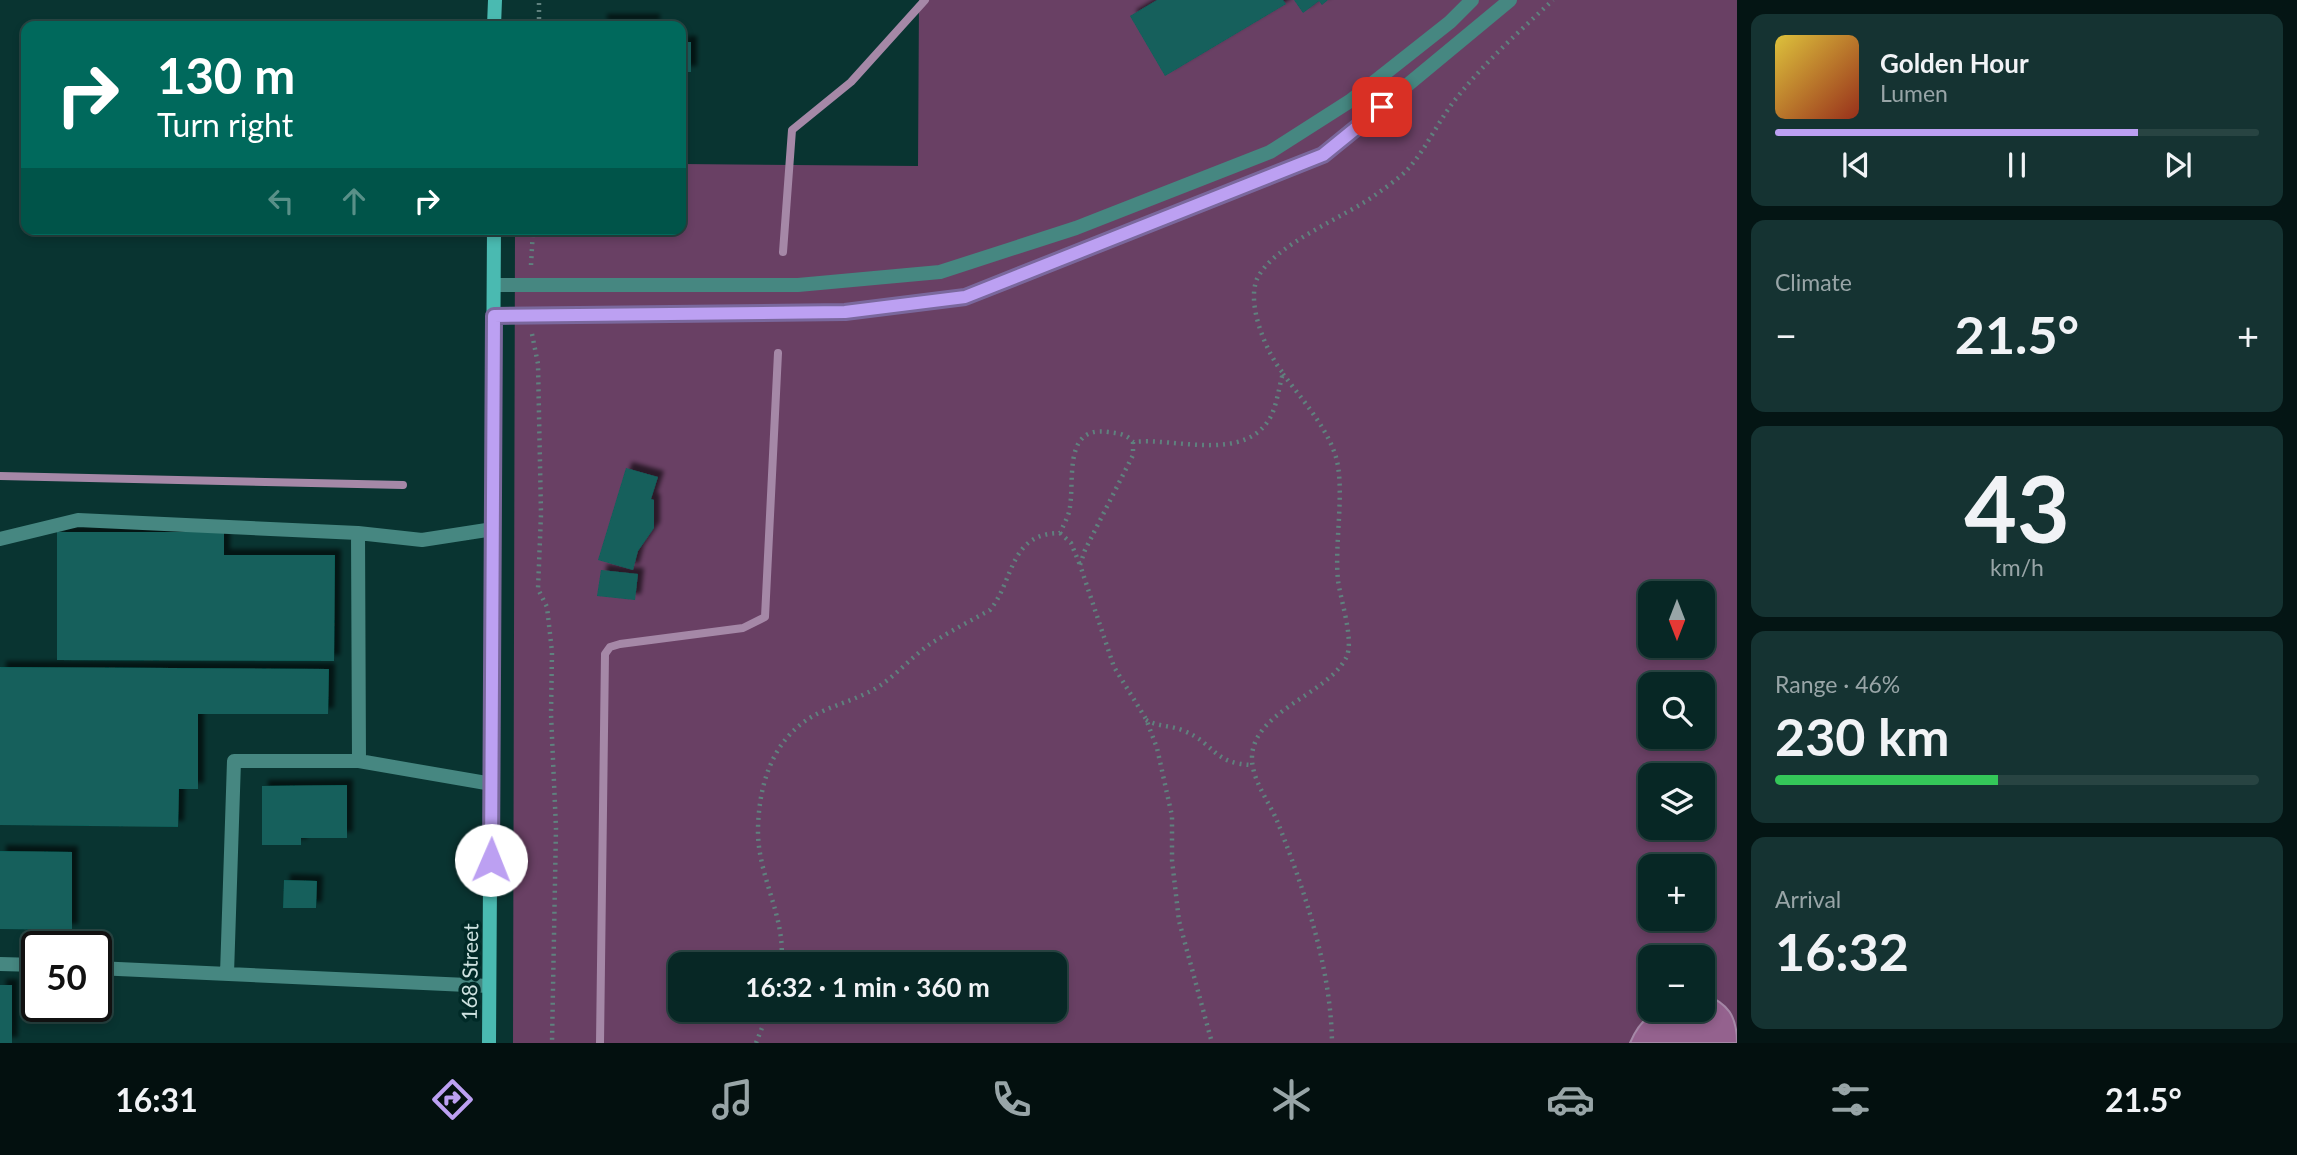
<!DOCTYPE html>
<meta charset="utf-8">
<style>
body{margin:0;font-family:Lato,sans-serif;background:#153332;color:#f1f3f6;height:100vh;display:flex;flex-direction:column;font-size:26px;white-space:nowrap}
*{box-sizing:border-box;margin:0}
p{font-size:23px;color:#98a5a7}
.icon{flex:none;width:38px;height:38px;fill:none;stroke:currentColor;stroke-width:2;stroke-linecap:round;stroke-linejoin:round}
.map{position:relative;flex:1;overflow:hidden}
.sheet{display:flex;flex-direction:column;gap:14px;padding:14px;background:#041514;width:560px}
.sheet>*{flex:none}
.hud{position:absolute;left:21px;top:21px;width:665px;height:214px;border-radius:14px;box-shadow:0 4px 10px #0003,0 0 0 2px #284442;background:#00695c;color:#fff;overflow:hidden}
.needle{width:46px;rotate:180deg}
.controls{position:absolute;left:1638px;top:581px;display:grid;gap:14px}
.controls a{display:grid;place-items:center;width:77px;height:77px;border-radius:14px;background:#072725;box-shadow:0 4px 10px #0003,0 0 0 2px #284442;font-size:35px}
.speed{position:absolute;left:21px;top:931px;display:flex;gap:14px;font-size:35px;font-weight:700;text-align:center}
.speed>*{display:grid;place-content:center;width:91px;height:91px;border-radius:50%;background:#072725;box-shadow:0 4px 10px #0003,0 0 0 2px #284442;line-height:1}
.speed .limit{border:4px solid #111;border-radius:10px;background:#fff;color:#111}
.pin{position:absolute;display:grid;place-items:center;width:60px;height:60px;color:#fff;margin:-30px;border-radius:14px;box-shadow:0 4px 10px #0006}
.me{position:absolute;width:77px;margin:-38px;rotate:1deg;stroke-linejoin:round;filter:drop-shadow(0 0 5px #0008)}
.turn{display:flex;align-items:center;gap:24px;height:147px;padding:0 21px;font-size:32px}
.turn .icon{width:91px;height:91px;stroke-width:2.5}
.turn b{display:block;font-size:49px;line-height:60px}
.lanes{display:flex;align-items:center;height:66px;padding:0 21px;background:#0003;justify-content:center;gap:35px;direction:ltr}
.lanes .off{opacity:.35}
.big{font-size:52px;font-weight:700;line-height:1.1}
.sheet .card{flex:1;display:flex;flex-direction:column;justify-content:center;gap:10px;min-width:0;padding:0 24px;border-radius:14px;background:#153332}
.sheet .dial{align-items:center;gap:0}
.dial b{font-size:91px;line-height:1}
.song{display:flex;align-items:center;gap:21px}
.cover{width:84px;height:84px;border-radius:10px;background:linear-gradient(135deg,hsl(50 70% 55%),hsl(10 70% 35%))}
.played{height:7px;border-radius:4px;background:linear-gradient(90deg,#bca0f2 75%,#284442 75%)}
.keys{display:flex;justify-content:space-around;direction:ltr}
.heat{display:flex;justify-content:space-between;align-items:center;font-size:38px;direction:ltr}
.charge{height:10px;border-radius:5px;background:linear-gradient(90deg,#34c759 46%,#284442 0)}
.trip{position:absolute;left:668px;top:952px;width:399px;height:70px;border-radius:14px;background:#072725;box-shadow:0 4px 10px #0003,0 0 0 2px #284442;font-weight:700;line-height:70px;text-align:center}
.tabs{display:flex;height:112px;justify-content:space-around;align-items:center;background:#03100f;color:#98a5a7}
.tabs .icon{width:49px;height:49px}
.tabs .current{color:#bca0f2}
.tabs b{font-size:32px;color:#f1f3f6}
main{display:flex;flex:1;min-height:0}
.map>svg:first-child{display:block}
.green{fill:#694064;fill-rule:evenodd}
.water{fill:#94628e;stroke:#a588a7;stroke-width:2}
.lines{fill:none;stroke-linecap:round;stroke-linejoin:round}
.stream{stroke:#a588a7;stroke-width:8}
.building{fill:#12615b;filter:url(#shadow)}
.path{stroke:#5f817e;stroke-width:4.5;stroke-dasharray:2 5;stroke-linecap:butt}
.lane{stroke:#468781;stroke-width:14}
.secondary{stroke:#4abab1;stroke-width:14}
.route-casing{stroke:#7a689d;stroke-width:18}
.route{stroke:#bca0f2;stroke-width:12}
.labels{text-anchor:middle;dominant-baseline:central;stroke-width:7;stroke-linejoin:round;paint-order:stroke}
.street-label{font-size:21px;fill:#cde2e0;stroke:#002a27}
</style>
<main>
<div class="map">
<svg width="1737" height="1043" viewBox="0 0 1737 1043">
<defs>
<filter id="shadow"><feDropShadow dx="6" dy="-6" stdDeviation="2" flood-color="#0009"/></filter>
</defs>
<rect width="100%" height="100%" fill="#093431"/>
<path class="green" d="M 919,0 L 1737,0 L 1737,1043 L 513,1043 L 515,229 L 681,229 L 681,164 L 918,166 ZM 1650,593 L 1703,593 L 1703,646 L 1650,646 ZM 1650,684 L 1703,684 L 1703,737 L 1650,737 ZM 1650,775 L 1703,775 L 1703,828 L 1650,828 ZM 1650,866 L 1703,866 L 1703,919 L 1650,919 ZM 1650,957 L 1703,957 L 1703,1010 L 1650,1010 ZM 681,964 L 1055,964 L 1055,1010 L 681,1010 Z"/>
<path class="water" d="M 1703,993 C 1728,1004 1737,1015 1737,1043 L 1630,1043 C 1646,1005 1665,1010 1703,1010 Z"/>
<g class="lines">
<path class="stream" d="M 783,252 L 792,130 L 851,82 L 925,0
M 0,476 L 403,485
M 600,1043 L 605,654 L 610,647 L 620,644 L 743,628 L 765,617 L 778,353"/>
</g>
<path class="building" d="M 1157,0 L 1283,0 L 1286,4 L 1165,76 L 1130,16 Z
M 1294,0 L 1328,0 L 1322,5 L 1319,1 L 1303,13 Z
M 601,20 L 654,20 L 654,26 L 601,26 Z
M 681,42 L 691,42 L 691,72 L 681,72 Z
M 626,468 L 658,477 L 651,499 L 654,500 L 654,528 L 638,551 L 633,570 L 598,560 Z
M 57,532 L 224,532 L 224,555 L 335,555 L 334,661 L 57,660 Z
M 601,570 L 638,574 L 635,600 L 597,596 Z
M 0,667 L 329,669 L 328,714 L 198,714 L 198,789 L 179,789 L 178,827 L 0,825 Z
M 347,785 L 347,838 L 301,838 L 301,845 L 262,845 L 262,786 Z
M 0,851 L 72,852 L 72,930 L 0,929 Z
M 284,880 L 317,881 L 316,908 L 283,908 Z
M 0,985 L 12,985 L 12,1043 L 0,1043 Z"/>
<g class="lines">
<path class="path" d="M 539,26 L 539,0
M 531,265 L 533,229
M 532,334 L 538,364 L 541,514 L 538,589 L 547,607 L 552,652 L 551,714 L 556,828 L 552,1043
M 1283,374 C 1301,398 1325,425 1335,454 C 1346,486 1334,543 1338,580 C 1340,599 1355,641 1346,658 C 1327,695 1250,712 1252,760 C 1253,782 1270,803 1278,823 C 1305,892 1331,968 1332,1043
M 1133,442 L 1133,455 L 1085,550 L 1080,565 L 1114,667 L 1146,719 L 1157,748 L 1172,816 L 1172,860 L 1179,921 L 1212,1043
M 1060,533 L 1071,543 L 1080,565
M 1146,720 C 1158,727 1171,725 1184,731 C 1215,743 1212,764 1253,765
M 781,964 C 787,918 757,876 758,829 C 759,780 775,732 823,711 C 843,702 863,697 881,685 C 898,673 913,656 930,644 C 949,632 970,621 990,610 C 1014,581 1009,533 1060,533 C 1063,526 1067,519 1069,512 C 1076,483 1061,425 1108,432 C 1117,433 1127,434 1133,442 C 1175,437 1246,464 1271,416 C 1277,404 1279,387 1283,373 C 1267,354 1246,305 1257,279 C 1273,244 1348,216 1378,193 C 1388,186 1399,178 1407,170 C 1426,150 1440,117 1459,95 C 1487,60 1521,30 1553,0
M 756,1043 L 769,1010"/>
<path class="lane" d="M 494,285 L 798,285 L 940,272 L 1076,228 L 1270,152 L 1350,101 L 1450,22 L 1472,0
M 494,316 L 845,312 L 965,297 L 1323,155 L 1510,0
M 358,533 L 359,761 L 492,784
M 0,539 L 78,520 L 358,533 L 422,540 L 493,529
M 0,964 L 37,965
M 96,968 L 489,986
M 227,974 L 234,761 L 359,761"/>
<path class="secondary" d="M 494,26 L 495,0
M 489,1043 L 494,229"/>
</g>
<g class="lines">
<g class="route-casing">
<path id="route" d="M 491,860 L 494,316 L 845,312 L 965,297 L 1323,155 L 1382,107"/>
</g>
<use href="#route" class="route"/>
</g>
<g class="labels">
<g class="street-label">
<text transform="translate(469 972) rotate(-89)">168 Street</text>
</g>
</g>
</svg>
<div class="controls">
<a><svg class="needle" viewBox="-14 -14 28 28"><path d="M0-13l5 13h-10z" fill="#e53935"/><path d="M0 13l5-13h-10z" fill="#98a5a7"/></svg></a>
<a><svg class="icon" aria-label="search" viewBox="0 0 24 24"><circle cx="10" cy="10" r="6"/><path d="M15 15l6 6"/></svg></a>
<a><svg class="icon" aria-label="layers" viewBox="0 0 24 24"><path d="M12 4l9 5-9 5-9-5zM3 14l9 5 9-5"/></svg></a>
<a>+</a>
<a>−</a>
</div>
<div class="speed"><div class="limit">50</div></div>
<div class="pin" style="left:1382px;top:107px;background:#d93025"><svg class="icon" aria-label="arrive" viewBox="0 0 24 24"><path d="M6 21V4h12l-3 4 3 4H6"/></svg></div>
<svg class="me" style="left:491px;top:860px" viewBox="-20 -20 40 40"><circle r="19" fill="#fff"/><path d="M0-13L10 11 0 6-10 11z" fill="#bca0f2"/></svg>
<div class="trip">16:32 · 1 min · 360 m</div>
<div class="hud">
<div class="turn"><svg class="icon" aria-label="right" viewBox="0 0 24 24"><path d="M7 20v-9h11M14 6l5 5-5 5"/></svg><div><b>130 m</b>Turn right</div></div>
<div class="lanes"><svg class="icon off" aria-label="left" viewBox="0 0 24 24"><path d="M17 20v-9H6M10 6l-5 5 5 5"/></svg><svg class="icon off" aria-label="ahead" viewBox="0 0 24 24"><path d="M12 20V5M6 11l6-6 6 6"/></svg><svg class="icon" aria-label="right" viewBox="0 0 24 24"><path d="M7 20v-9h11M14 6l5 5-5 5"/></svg></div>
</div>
</div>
<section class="sheet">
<div class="card">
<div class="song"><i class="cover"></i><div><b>Golden Hour</b><p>Lumen</p></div></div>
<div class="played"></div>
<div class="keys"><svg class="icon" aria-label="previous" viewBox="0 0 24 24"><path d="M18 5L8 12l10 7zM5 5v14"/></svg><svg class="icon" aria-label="pause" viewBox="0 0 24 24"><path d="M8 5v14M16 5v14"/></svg><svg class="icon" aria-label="next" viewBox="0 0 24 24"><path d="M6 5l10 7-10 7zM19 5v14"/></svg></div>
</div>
<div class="card"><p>Climate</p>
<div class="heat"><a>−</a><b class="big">21.5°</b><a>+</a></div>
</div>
<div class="card dial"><b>43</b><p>km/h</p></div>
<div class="card"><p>Range · 46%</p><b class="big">230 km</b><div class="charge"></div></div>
<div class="card"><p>Arrival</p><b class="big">16:32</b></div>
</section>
</main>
<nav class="tabs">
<b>16:31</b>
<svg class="icon current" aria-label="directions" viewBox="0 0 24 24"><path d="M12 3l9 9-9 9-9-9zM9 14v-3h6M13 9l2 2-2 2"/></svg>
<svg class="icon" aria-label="music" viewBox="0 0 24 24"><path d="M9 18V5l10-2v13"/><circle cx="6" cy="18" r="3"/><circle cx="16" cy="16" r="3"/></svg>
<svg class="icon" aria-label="phone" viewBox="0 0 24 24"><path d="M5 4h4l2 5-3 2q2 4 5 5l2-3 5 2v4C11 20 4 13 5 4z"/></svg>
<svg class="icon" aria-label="climate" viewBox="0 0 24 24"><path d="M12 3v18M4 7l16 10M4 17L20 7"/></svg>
<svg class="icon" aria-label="car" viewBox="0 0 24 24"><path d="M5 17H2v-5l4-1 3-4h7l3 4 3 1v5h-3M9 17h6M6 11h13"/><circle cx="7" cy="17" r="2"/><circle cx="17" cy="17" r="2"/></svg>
<svg class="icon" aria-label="filters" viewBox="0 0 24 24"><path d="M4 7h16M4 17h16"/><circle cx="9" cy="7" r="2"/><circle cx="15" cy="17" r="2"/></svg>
<b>21.5°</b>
</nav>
